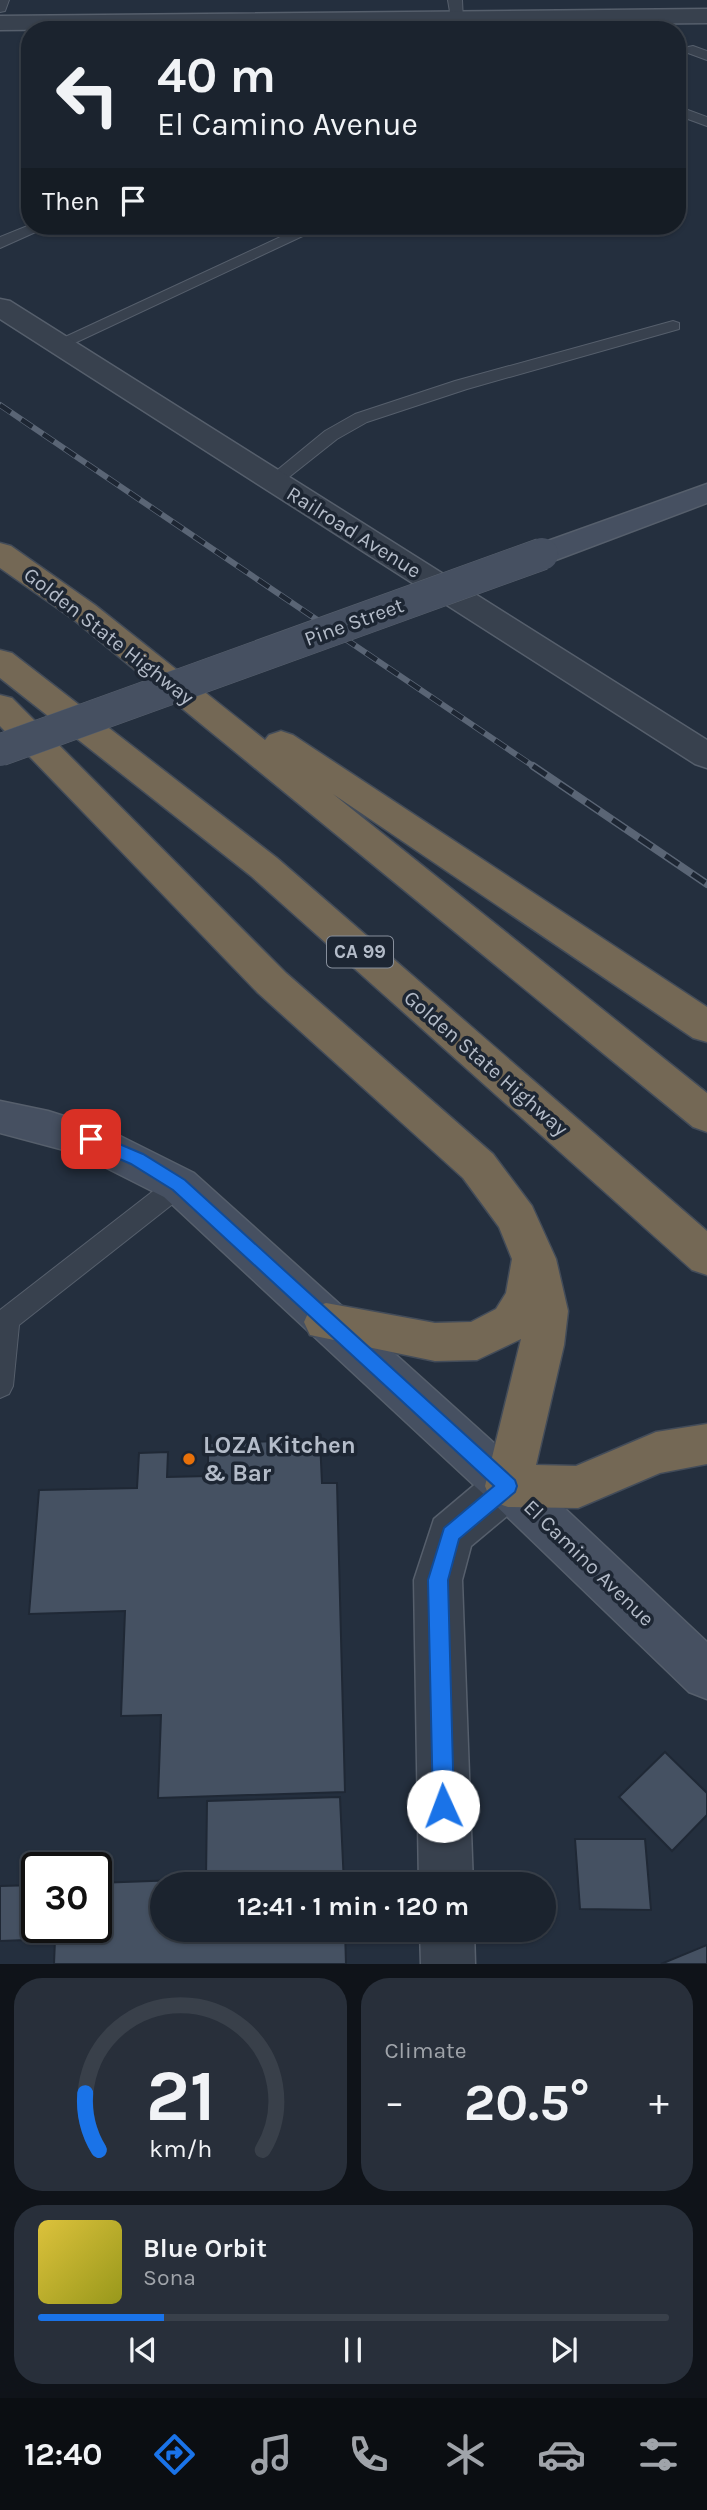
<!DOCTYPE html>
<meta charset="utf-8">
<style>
body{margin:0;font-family:Karla,sans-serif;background:#282f3a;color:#f1f3f6;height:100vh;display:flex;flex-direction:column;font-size:26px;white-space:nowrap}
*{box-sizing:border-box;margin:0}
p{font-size:23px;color:#a0a4aa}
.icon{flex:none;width:38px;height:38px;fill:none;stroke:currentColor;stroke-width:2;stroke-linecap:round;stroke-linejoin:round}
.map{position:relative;height:1964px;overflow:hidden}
.details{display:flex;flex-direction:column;gap:14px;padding:14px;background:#0f1319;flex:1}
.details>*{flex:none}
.guide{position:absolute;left:21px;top:21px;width:665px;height:214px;border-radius:28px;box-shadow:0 2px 5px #0004,0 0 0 2px #39404a;background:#1b232e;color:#f1f3f6;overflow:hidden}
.speed{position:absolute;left:21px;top:1852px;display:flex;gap:14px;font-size:35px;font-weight:700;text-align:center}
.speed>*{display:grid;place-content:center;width:91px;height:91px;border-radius:50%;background:#1b232e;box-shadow:0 2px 5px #0004,0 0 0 2px #39404a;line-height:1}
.speed .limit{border:4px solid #111;border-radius:10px;background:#fff;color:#111}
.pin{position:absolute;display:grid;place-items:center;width:60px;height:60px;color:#fff;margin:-30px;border-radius:14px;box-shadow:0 4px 10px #0006}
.me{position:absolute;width:77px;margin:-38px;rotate:358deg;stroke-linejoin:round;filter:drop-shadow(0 0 5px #0008)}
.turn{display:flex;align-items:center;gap:24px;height:147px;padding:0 21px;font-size:32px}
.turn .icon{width:91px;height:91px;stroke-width:2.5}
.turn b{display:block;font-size:49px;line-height:60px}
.then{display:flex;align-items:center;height:66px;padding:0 21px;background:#0003;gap:14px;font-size:26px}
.big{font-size:52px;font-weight:700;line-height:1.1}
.details .card{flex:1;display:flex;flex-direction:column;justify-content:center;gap:10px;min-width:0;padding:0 24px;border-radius:28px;background:#282f3a}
.details .dial{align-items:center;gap:0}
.dial svg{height:182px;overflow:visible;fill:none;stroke:#39404a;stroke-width:7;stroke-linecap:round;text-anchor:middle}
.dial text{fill:#f1f3f6;stroke:none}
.song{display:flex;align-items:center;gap:21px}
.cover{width:84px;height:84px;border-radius:10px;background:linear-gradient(135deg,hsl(50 70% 55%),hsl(60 70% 35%))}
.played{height:7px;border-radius:4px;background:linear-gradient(90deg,#1a73e8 20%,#39404a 20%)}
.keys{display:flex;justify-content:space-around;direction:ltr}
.heat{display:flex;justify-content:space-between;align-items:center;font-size:38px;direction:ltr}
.details .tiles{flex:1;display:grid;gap:14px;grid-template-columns:1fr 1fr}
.card:last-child{grid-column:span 2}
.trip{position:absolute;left:150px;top:1872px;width:406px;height:70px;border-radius:35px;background:#1b232e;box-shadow:0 2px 5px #0004,0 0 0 2px #39404a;font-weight:700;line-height:70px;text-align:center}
.tab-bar{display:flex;height:112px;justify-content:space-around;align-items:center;background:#0b0e12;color:#a0a4aa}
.tab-bar .icon{width:49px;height:49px}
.tab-bar .active{color:#1a73e8}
.tab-bar b{font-size:32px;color:#f1f3f6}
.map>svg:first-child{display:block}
.building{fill:#455162;stroke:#1f2835;stroke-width:2}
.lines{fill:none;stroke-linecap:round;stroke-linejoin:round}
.lane-casing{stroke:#565f6c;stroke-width:2}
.street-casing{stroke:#565f6c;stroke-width:3}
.secondary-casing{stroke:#565f6c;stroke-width:3}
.highway-casing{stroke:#434c59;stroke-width:3}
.lane{fill:#38414e;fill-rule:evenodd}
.street{fill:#38414e;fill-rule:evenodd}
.secondary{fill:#465061;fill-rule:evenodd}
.highway{fill:#746855;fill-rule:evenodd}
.rail-far1-casing{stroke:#5a6575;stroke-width:6}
.rail-casing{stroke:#5a6575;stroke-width:8}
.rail-far1{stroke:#1d2633;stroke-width:4.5;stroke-dasharray:13;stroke-linecap:butt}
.rail{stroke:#1d2633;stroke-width:5;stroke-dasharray:16;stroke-linecap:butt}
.secondary-bridge-casing{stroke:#565f6c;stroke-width:33;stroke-linecap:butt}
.secondary-bridge{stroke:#465061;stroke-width:32}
.route{fill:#1a73e8;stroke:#114b97;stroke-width:2}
.food-dot{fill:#e8710a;stroke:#1d2633;stroke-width:2.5}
.labels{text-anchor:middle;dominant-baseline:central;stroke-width:7;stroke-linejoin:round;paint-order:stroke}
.shield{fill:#1d2633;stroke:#878f9c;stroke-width:2}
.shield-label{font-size:19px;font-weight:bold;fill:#b4bcc9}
.street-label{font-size:21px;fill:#b4bcc9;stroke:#1d2633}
.near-poi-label{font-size:24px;font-weight:bold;fill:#b4bcc9;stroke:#1d2633;text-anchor:start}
</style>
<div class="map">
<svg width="707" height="1964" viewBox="0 0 707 1964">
<rect width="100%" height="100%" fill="#242f3e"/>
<path class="building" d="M 320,1440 L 322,1483 L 337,1483 L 345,1792 L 158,1798 L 161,1715 L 121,1716 L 125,1611 L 29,1614 L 39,1490 L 137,1488 L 139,1453 L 168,1452 L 167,1477 L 208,1476 L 208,1443 Z
M 665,1752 L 707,1793 L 707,1815 L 672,1851 L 619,1797 Z
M 340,1797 L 344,1885 L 163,1885 L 163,1930 L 345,1930 L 346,1964 L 54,1964 L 55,1939 L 0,1941 L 0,1886 L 37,1885 L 37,1927 L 96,1927 L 96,1883 L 206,1879 L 207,1801 Z
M 575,1839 L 645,1839 L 651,1910 L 580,1909 Z
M 707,1945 L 707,1964 L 661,1964 Z"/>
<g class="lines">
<g class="lane-casing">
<path id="lane" d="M 0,0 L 9,0 L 5,11 L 0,12 Z
M 448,0 L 462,0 L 463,21 L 451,18 Z
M 693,46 L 707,51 L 707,60 L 688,53 L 688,47 Z
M 677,106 L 707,117 L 707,126 L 677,115 Z
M 30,225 L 49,226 L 0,248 L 0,237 Z
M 304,226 L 324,226 L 64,348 L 58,349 L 50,344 Z
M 673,321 L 679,323 L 679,329 L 467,389 L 367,422 L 337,439 L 279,485 L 273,486 L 264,481 L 325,431 L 355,414 L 455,381 Z
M 179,1175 L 188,1178 L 191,1185 L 188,1192 L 19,1325 L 13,1386 L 9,1394 L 0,1398 L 0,1310 L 170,1178 Z"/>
</g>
<g class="street-casing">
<path id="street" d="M 707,9 L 707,23 L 0,30 L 0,16 Z
M 0,299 L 10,301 L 707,740 L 707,768 L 695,764 L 0,319 Z
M 508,1465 L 525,1471 L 531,1486 L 525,1501 L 471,1546 L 462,1580 L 473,1885 L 419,1885 L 414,1580 L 434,1519 L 491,1471 Z
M 420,1930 L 474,1930 L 475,1964 L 421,1964 Z"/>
</g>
<g class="secondary-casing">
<path id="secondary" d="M 707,484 L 707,503 L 553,561 L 542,564 L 531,561 L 526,554 L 531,547 Z
M 0,1101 L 48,1111 L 108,1130 L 194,1173 L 525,1471 L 707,1642 L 707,1699 L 689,1692 L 491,1501 L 164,1197 L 79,1154 L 0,1133 Z"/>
</g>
<g class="highway-casing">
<path id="highway" d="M 0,543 L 11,546 L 95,605 L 265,740 L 269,735 L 281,731 L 293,735 L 707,1007 L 707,1042 L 693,1038 L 333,794 L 707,1093 L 707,1132 L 693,1127 L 73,619 L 0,568 Z
M 0,650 L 12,653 L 277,858 L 707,1231 L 707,1275 L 692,1270 L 251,876 L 0,678 Z
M 0,695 L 12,698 L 286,973 L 493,1154 L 532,1206 L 556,1259 L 568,1311 L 564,1345 L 536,1465 L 576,1466 L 656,1432 L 707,1424 L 707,1464 L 660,1473 L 578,1508 L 508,1507 L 491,1501 L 485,1486 L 521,1339 L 477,1360 L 435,1361 L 310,1335 L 304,1322 L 310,1309 L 326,1303 L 435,1323 L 471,1322 L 496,1309 L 506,1293 L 512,1259 L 499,1227 L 463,1178 L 258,993 L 0,726 Z"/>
</g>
<use href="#lane" class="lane"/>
<use href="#street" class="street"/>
<use href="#secondary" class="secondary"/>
<use href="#highway" class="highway"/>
<g class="rail-far1-casing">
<path id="rail-far1" d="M 0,405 L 536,768"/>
</g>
<g class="rail-casing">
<path id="rail" d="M 533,766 L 707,884"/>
</g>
<use href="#rail-far1" class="rail-far1"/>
<use href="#rail" class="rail"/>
<g class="secondary-bridge-casing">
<path id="secondary-bridge" d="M 0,750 L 542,554"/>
</g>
<use href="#secondary-bridge" class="secondary-bridge"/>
</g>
<path class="route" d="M 91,1132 L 143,1154 L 185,1180 L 515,1480 L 517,1486 L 515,1492 L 459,1539 L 448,1580 L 454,1806 L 451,1814 L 443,1817 L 436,1814 L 433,1806 L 428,1580 L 444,1528 L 494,1486 L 173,1190 L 131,1164 L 85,1144 L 83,1139 L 85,1134 Z"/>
<circle class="food-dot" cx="189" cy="1459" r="7"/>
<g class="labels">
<rect class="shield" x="327" y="936.5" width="66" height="31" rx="5"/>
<g class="shield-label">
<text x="360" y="952">CA 99</text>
</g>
<g class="street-label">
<text transform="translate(354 532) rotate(32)">Railroad Avenue</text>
<text transform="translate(354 622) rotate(-20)">Pine Street</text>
<text transform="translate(109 636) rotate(38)">Golden State Highway</text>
<text transform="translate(486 1063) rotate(41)">Golden State Highway</text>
<text transform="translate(589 1563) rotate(44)">El Camino Avenue</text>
</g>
<g class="near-poi-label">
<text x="203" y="1445">LOZA Kitchen<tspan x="203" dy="28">&amp; Bar</tspan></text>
</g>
</g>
</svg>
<div class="speed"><div class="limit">30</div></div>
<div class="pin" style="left:91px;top:1139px;background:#d93025"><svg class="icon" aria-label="arrive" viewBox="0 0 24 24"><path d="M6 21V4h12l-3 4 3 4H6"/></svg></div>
<svg class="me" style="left:443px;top:1806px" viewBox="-20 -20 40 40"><circle r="19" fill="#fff"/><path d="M0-13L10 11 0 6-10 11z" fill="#1a73e8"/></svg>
<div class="trip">12:41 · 1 min · 120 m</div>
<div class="guide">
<div class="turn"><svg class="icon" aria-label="left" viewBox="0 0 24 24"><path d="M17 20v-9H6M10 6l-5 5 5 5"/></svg><div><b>40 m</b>El Camino Avenue</div></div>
<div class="then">Then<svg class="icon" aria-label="arrive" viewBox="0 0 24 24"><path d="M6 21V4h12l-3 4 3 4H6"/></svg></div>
</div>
</div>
<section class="details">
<div class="tiles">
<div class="card dial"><svg viewBox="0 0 100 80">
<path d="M14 69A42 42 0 1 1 86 69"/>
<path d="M14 69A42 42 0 0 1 8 44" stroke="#1a73e8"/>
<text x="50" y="56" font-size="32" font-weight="700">21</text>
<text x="50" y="72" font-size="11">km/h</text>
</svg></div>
<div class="card"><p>Climate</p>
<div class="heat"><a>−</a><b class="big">20.5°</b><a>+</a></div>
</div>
<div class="card">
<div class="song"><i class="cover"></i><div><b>Blue Orbit</b><p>Sona</p></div></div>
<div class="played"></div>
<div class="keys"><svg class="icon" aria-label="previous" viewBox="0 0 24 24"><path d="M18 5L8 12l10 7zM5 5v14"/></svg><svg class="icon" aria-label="pause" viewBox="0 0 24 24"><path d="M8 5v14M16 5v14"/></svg><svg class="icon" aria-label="next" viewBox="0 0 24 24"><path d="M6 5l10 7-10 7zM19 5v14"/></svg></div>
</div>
</div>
</section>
<nav class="tab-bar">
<b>12:40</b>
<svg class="icon active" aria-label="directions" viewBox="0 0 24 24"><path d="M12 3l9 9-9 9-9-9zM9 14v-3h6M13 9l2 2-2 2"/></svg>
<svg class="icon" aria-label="music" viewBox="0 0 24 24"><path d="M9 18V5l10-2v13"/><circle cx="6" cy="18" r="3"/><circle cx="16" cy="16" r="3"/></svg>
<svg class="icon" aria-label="phone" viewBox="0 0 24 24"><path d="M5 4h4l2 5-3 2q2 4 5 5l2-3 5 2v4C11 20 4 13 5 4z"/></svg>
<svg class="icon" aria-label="climate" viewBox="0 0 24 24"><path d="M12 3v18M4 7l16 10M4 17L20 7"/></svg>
<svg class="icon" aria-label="car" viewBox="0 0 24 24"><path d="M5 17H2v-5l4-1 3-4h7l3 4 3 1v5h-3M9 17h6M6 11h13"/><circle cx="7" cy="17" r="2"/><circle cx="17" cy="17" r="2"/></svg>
<svg class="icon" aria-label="filters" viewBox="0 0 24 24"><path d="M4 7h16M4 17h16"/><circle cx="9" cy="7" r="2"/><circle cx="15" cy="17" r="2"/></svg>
</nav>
